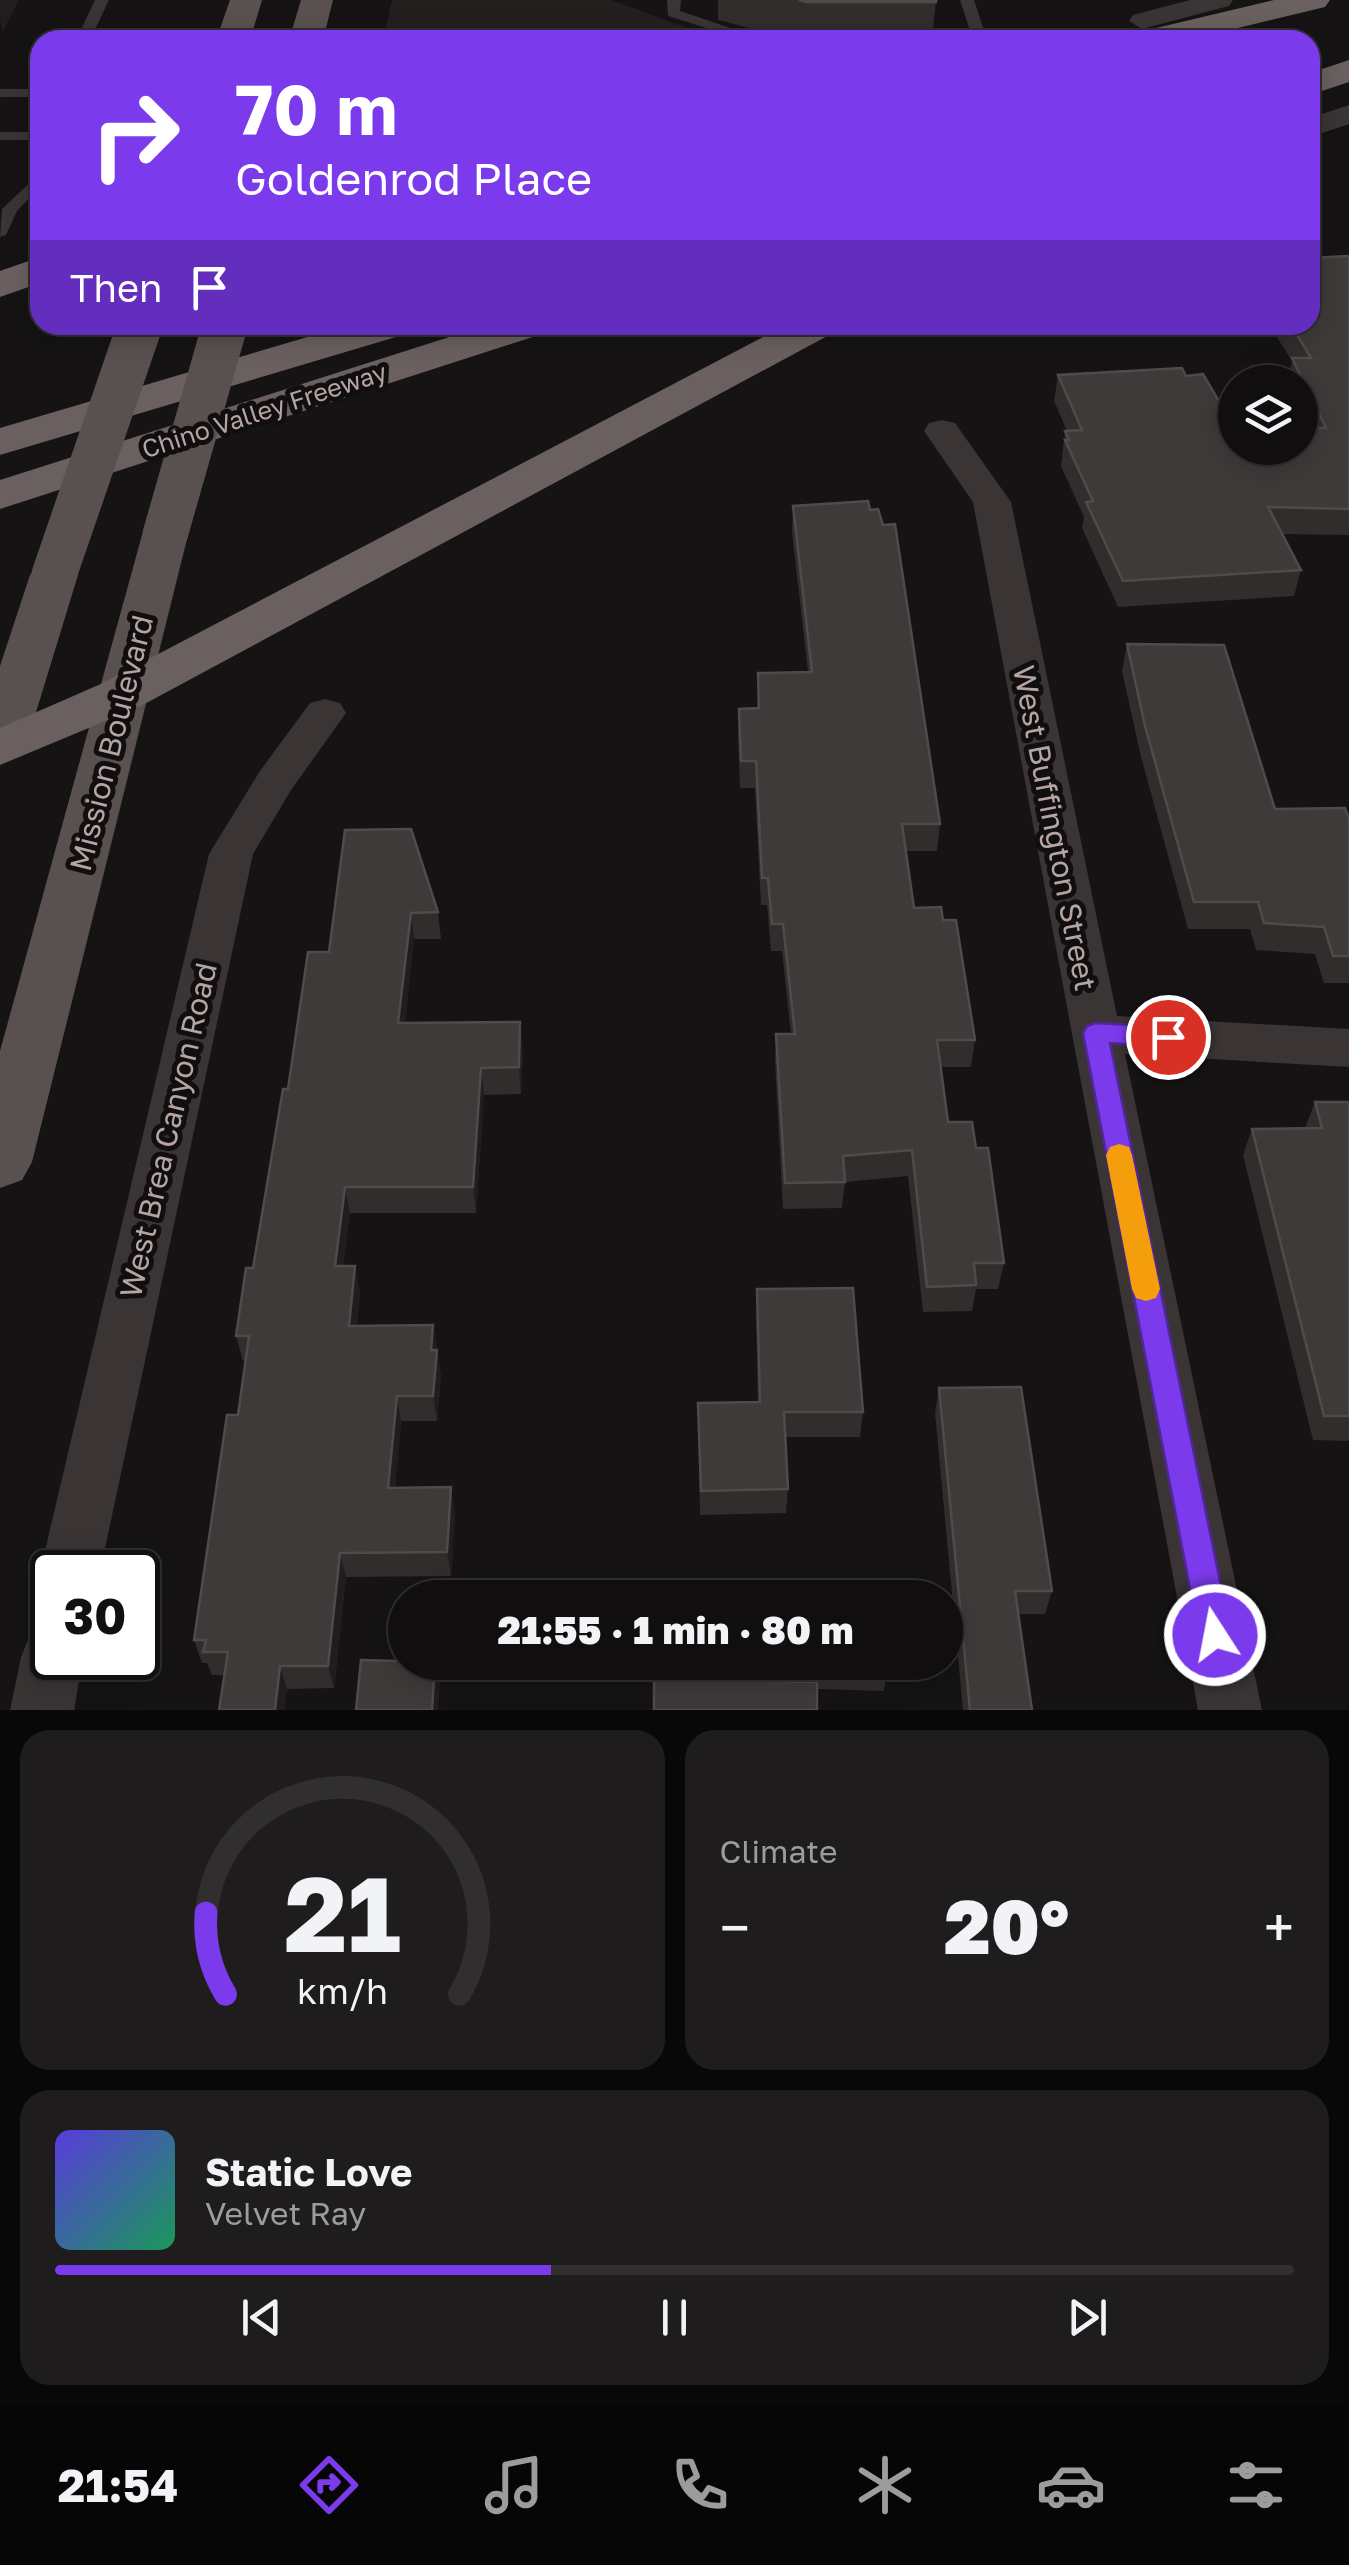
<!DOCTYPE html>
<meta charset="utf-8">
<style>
body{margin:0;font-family:"Golos Text",sans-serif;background:#1e1c1c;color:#f1f3f6;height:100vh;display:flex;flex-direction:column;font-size:38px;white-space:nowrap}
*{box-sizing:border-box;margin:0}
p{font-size:32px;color:#9c9c9e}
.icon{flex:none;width:55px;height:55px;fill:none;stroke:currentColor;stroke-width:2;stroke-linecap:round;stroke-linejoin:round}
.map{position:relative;height:1710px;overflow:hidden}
.sheet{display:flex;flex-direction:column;gap:20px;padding:20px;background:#090808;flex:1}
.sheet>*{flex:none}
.hud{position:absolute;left:30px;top:30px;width:1290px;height:305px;border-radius:30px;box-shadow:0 5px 25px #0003,0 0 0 2px #302e2e;background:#7c3aed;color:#fff;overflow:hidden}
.fabs{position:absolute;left:1218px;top:365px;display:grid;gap:20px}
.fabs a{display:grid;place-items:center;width:100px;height:100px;border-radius:50%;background:#100e0e;box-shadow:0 5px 25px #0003,0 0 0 2px #302e2e;font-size:50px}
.speed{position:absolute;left:30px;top:1550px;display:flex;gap:20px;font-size:50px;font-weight:700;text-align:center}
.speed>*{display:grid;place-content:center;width:130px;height:130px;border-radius:50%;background:#100e0e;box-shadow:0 5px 25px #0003,0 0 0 2px #302e2e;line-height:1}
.speed .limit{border:5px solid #111;border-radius:15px;background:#fff;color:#111}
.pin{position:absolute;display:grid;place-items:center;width:85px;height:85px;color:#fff;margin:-42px;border:5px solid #fff;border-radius:50%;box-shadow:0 2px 10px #0007}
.me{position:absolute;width:110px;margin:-55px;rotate:349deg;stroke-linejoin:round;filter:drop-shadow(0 0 8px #0008)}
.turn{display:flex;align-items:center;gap:35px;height:210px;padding:0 40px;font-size:45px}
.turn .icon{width:130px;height:130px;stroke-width:2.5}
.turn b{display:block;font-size:70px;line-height:85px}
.then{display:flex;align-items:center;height:95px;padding:0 40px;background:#0003;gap:20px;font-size:38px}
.big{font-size:75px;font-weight:800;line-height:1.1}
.sheet .tile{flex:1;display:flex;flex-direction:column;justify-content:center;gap:15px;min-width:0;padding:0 35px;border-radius:30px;background:#1e1c1c}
.sheet .dial{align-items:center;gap:0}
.dial svg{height:260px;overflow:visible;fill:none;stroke:#302e2e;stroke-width:7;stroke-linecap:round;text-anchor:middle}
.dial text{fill:#f1f3f6;stroke:none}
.song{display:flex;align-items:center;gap:30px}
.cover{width:120px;height:120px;border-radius:15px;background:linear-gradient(135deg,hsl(250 70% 55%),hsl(150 70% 35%))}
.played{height:10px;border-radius:5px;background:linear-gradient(90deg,#7c3aed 40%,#302e2e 40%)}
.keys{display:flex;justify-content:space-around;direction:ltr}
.heat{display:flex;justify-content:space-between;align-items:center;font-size:55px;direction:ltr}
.sheet .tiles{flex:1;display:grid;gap:20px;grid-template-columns:1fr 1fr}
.tile:last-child{grid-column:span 2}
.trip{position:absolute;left:388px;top:1580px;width:575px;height:100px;border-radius:50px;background:#100e0e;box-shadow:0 5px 25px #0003,0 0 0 2px #302e2e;font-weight:800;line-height:100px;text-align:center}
.dock{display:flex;height:160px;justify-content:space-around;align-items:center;background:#060606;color:#9c9c9e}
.dock .icon{width:70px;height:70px}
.dock .current{color:#7c3aed}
.dock b{font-size:45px;color:#f1f3f6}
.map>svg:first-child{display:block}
.built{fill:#22201f}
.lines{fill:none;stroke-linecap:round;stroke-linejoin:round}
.service{fill:#3a3534;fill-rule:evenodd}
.minor{fill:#3a3534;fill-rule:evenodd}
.primary{fill:#595150;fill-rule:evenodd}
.motorway{fill:#6b6060;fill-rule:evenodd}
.primary-bridge{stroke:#595150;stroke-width:45}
.wall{fill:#302d2c}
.shaded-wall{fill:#1f1d1d}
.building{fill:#3e3a39;stroke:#514a4a;stroke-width:2.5}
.route{fill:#7c3aed;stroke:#51269a;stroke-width:2.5}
.slow{fill:#f59e0b}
.labels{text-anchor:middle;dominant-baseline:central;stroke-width:10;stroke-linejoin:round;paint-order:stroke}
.far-street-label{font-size:25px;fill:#b6a4a4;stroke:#100e0e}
.street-label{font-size:30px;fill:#b6a4a4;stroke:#100e0e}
</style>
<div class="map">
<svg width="1349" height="1710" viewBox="0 0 1349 1710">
<rect width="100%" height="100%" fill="#151313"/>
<path class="built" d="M 392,0 L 611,0 L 721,40 L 383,40 Z"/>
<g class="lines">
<path class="service" d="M 95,0 L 109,0 L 90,40 L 76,40 Z
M 667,0 L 681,0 L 680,11 L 766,40 L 745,40 L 668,16 Z
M 960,0 L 974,0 L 987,40 L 973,40 Z
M 0,89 L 40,89 L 40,97 L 0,97 Z
M 0,132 L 40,132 L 40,140 L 0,140 Z
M 40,173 L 40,187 L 17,211 L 6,235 L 0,237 L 2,209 Z"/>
<path class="minor" d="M 1190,0 L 1233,0 L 1229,6 L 1142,29 L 1129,21 L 1133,15 Z
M 1349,105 L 1349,124 L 1310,137 L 1310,118 Z
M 942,420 L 955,423 L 1011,502 L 1117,1016 L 1349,1029 L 1349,1067 L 1125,1054 L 1262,1710 L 1198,1710 L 973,502 L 924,431 L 929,423 Z
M 325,699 L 340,703 L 346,713 L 291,790 L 253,854 L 100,1572 L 52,1572 L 52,1594 L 40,1572 L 209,854 L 260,771 L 310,703 Z
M 52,1626 L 52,1658 L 83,1658 L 74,1710 L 10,1710 L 21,1657 L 30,1635 Z"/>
<path class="primary" d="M 230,0 L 262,0 L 250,40 L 216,40 Z
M 301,0 L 333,0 L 323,40 L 289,40 Z
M 165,521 L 181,525 L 188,535 L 32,1162 L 22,1180 L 0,1188 L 0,1051 L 142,535 L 149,525 Z
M 54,561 L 71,565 L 78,575 L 26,745 L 18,757 L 0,762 L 0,666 L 30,575 L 37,565 Z"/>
<path class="motorway" d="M 1274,0 L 1330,0 L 1325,7 L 1188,40 L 1130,40 L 1135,33 Z
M 1349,60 L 1349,82 L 1310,95 L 1310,73 Z
M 40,257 L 40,283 L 0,297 L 0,271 Z
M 348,325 L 412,325 L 406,334 L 0,455 L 0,428 Z
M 487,325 L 548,325 L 542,334 L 0,509 L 0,480 Z
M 786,325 L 837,325 L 831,334 L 139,707 L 0,765 L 0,728 L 103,683 Z"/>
<path class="primary-bridge" d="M 165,535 L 225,325
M 54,575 L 140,325"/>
</g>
<path class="wall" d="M 718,0 L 936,0 L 932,40 L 796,40 L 718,20 Z
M 1349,256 L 1349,535 L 1282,534 L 1301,570 L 1294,596 L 1118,607 L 1082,528 L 1084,517 L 1061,466 L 1065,431 L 1067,431 L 1054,401 L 1058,375 L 1186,376 L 1235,448 L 1307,428 L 1300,413 L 1300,382 L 1287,382 L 1292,361 L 1269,325 L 1310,325 Z
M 793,506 L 940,824 L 937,851 L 906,851 L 914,908 L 943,920 L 975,1040 L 971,1067 L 941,1067 L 948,1122 L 976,1148 L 1004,1263 L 998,1289 L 976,1289 L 972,1311 L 923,1312 L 908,1176 L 845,1182 L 842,1208 L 783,1209 L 775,1061 L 776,1034 L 791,1034 L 782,951 L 771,951 L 767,905 L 761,905 L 755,788 L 740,788 L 738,735 L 739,709 L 757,708 L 758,673 L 808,672 L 792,532 Z
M 1127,644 L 1275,809 L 1349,819 L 1349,983 L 1324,983 L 1315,954 L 1256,950 L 1250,929 L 1188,929 L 1140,753 L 1122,671 Z
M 345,830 L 438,912 L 441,939 L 414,939 L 405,1023 L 523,1048 L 521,1094 L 484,1095 L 476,1213 L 350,1213 L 343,1266 L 355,1266 L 360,1292 L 357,1326 L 433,1325 L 441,1376 L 437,1421 L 401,1421 L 395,1488 L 455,1512 L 451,1576 L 346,1577 L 334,1688 L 287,1689 L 224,1675 L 212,1675 L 207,1663 L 202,1663 L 194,1640 L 238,1415 L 245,1361 L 243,1361 L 236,1336 L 253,1268 L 288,1089 L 329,952 Z
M 1315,1102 L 1349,1102 L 1349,1441 L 1313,1440 L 1243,1155 L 1252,1129 L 1305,1128 Z
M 757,1289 L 863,1412 L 860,1437 L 786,1437 L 788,1489 L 786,1513 L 700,1515 L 698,1403 L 758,1402 L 756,1314 Z
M 939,1388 L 1052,1591 L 1045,1614 L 1018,1614 L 1032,1710 L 963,1710 L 935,1413 Z
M 807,1662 L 888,1662 L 884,1691 L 817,1689 L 808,1682 Z"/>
<path class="shaded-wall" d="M 0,0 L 19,0 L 3,32 L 0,21 Z
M 411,913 L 414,939 L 402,1050 L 398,1023 Z
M 520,1022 L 523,1048 L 521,1094 L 519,1067 Z
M 481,1068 L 484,1095 L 476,1213 L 473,1187 Z
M 345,1187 L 350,1213 L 340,1292 L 335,1266 Z
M 355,1266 L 360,1292 L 355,1351 L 349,1326 Z
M 433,1325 L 437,1351 L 431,1350 Z
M 437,1350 L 441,1376 L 437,1421 L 433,1396 Z
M 397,1396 L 401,1421 L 393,1512 L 388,1488 Z
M 451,1487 L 455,1512 L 451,1576 L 447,1552 Z
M 340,1553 L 346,1577 L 334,1688 L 328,1666 Z
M 435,1662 L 440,1683 L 438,1710 L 432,1710 Z
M 280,1666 L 287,1689 L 285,1710 L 275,1710 Z"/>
<path class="building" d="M 799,0 L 936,0 L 936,2 L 807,2 Z
M 1349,256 L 1349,509 L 1268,507 L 1301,570 L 1123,581 L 1086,502 L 1093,501 L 1065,440 L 1069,440 L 1065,431 L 1082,430 L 1058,375 L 1182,368 L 1186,376 L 1203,374 L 1235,428 L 1235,448 L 1300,448 L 1300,428 L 1326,428 L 1292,358 L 1311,358 L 1291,325 L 1310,325 L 1310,258 Z
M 868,501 L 870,510 L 878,509 L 883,525 L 895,524 L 940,824 L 902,824 L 914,908 L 941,907 L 943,920 L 956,920 L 975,1040 L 937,1040 L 948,1122 L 972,1122 L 976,1148 L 988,1148 L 1004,1263 L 974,1263 L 976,1285 L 927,1287 L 912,1150 L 843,1156 L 845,1182 L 785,1183 L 776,1034 L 795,1034 L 783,924 L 772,924 L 768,878 L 762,878 L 756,761 L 741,761 L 739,709 L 759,708 L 758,673 L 812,672 L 793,506 Z
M 1127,644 L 1224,645 L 1275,809 L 1345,808 L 1349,819 L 1349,956 L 1333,956 L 1324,927 L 1264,923 L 1258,902 L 1194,902 L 1145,726 Z
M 411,829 L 438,912 L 411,913 L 398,1023 L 520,1022 L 519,1067 L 481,1068 L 473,1187 L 345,1187 L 335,1266 L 355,1266 L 349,1326 L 433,1325 L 431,1350 L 437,1350 L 433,1396 L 397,1396 L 388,1488 L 451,1487 L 447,1552 L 340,1553 L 328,1666 L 280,1666 L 275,1710 L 219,1710 L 228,1652 L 203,1652 L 206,1640 L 194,1640 L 227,1415 L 238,1415 L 249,1336 L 236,1336 L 246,1268 L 253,1268 L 283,1089 L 288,1089 L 308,952 L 329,952 L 345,830 Z
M 1315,1102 L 1349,1102 L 1349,1416 L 1324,1416 L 1252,1129 L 1322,1128 Z
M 853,1288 L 863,1412 L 784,1412 L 788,1489 L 701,1491 L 698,1403 L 760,1402 L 757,1289 Z
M 1021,1387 L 1052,1591 L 1015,1591 L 1032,1710 L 970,1710 L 939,1388 Z
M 808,1592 L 884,1594 L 885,1598 L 808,1598 Z
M 361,1660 L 435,1662 L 432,1710 L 356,1710 Z
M 811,1662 L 888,1662 L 888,1668 L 811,1666 Z
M 654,1678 L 817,1682 L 817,1710 L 654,1710 Z"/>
<path class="route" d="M 1095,1023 L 1168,1027 L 1177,1030 L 1180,1037 L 1177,1044 L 1168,1047 L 1110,1043 L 1231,1635 L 1226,1646 L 1215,1650 L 1204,1646 L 1199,1635 L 1083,1033 L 1087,1026 Z"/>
<path class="slow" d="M 1119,1144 L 1129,1147 L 1132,1155 L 1160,1289 L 1156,1298 L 1146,1301 L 1136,1298 L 1132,1289 L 1106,1155 L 1110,1147 Z"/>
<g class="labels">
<g class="far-street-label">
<text transform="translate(264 410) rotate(-18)">Chino Valley Freeway</text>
</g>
<g class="street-label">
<text transform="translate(111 743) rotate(-76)">Mission Boulevard</text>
<text transform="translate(1055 828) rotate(79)">West Buffington Street</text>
<text transform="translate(168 1130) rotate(-77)">West Brea Canyon Road</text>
</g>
</g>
</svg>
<div class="fabs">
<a><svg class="icon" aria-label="layers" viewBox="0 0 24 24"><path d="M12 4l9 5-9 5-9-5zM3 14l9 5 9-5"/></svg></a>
</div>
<div class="speed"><div class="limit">30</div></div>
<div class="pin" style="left:1168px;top:1037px;background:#d93025"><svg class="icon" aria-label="arrive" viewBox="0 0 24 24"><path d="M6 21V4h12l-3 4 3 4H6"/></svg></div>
<svg class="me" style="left:1215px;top:1635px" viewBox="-20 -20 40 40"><circle r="17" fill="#7c3aed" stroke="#fff" stroke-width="3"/><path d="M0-11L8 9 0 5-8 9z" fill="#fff"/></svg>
<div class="trip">21:55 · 1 min · 80 m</div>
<div class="hud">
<div class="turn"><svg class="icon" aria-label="right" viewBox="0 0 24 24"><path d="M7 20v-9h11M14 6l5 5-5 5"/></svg><div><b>70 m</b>Goldenrod Place</div></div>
<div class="then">Then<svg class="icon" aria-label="arrive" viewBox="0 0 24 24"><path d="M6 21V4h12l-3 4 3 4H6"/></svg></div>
</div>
</div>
<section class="sheet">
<div class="tiles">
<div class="tile dial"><svg viewBox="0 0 100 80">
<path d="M14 69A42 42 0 1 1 86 69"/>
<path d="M14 69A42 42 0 0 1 8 44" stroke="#7c3aed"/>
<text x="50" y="56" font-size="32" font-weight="700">21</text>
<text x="50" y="72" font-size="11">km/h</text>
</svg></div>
<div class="tile"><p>Climate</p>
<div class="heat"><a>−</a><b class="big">20°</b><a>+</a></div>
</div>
<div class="tile">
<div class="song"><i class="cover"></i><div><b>Static Love</b><p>Velvet Ray</p></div></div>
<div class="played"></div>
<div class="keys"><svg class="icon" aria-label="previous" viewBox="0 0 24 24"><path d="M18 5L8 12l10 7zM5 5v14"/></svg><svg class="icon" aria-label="pause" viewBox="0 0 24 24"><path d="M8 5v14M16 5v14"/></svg><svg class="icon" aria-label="next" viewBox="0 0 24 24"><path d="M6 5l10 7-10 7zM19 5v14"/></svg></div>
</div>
</div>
</section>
<nav class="dock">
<b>21:54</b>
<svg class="icon current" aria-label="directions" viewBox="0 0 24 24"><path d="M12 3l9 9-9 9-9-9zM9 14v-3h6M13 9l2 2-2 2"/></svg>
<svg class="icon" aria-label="music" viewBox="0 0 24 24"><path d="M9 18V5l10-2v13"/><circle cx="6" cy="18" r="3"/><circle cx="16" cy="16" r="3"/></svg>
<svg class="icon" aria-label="phone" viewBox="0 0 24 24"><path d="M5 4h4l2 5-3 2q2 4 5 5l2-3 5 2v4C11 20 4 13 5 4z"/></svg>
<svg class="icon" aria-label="climate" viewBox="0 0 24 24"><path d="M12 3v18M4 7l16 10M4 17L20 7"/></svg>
<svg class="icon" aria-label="car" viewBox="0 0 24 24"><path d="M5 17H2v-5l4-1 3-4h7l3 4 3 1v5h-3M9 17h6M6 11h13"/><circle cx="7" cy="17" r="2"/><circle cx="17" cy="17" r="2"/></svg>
<svg class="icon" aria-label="filters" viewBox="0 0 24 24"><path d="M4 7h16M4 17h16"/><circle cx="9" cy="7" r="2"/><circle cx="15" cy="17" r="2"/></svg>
</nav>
